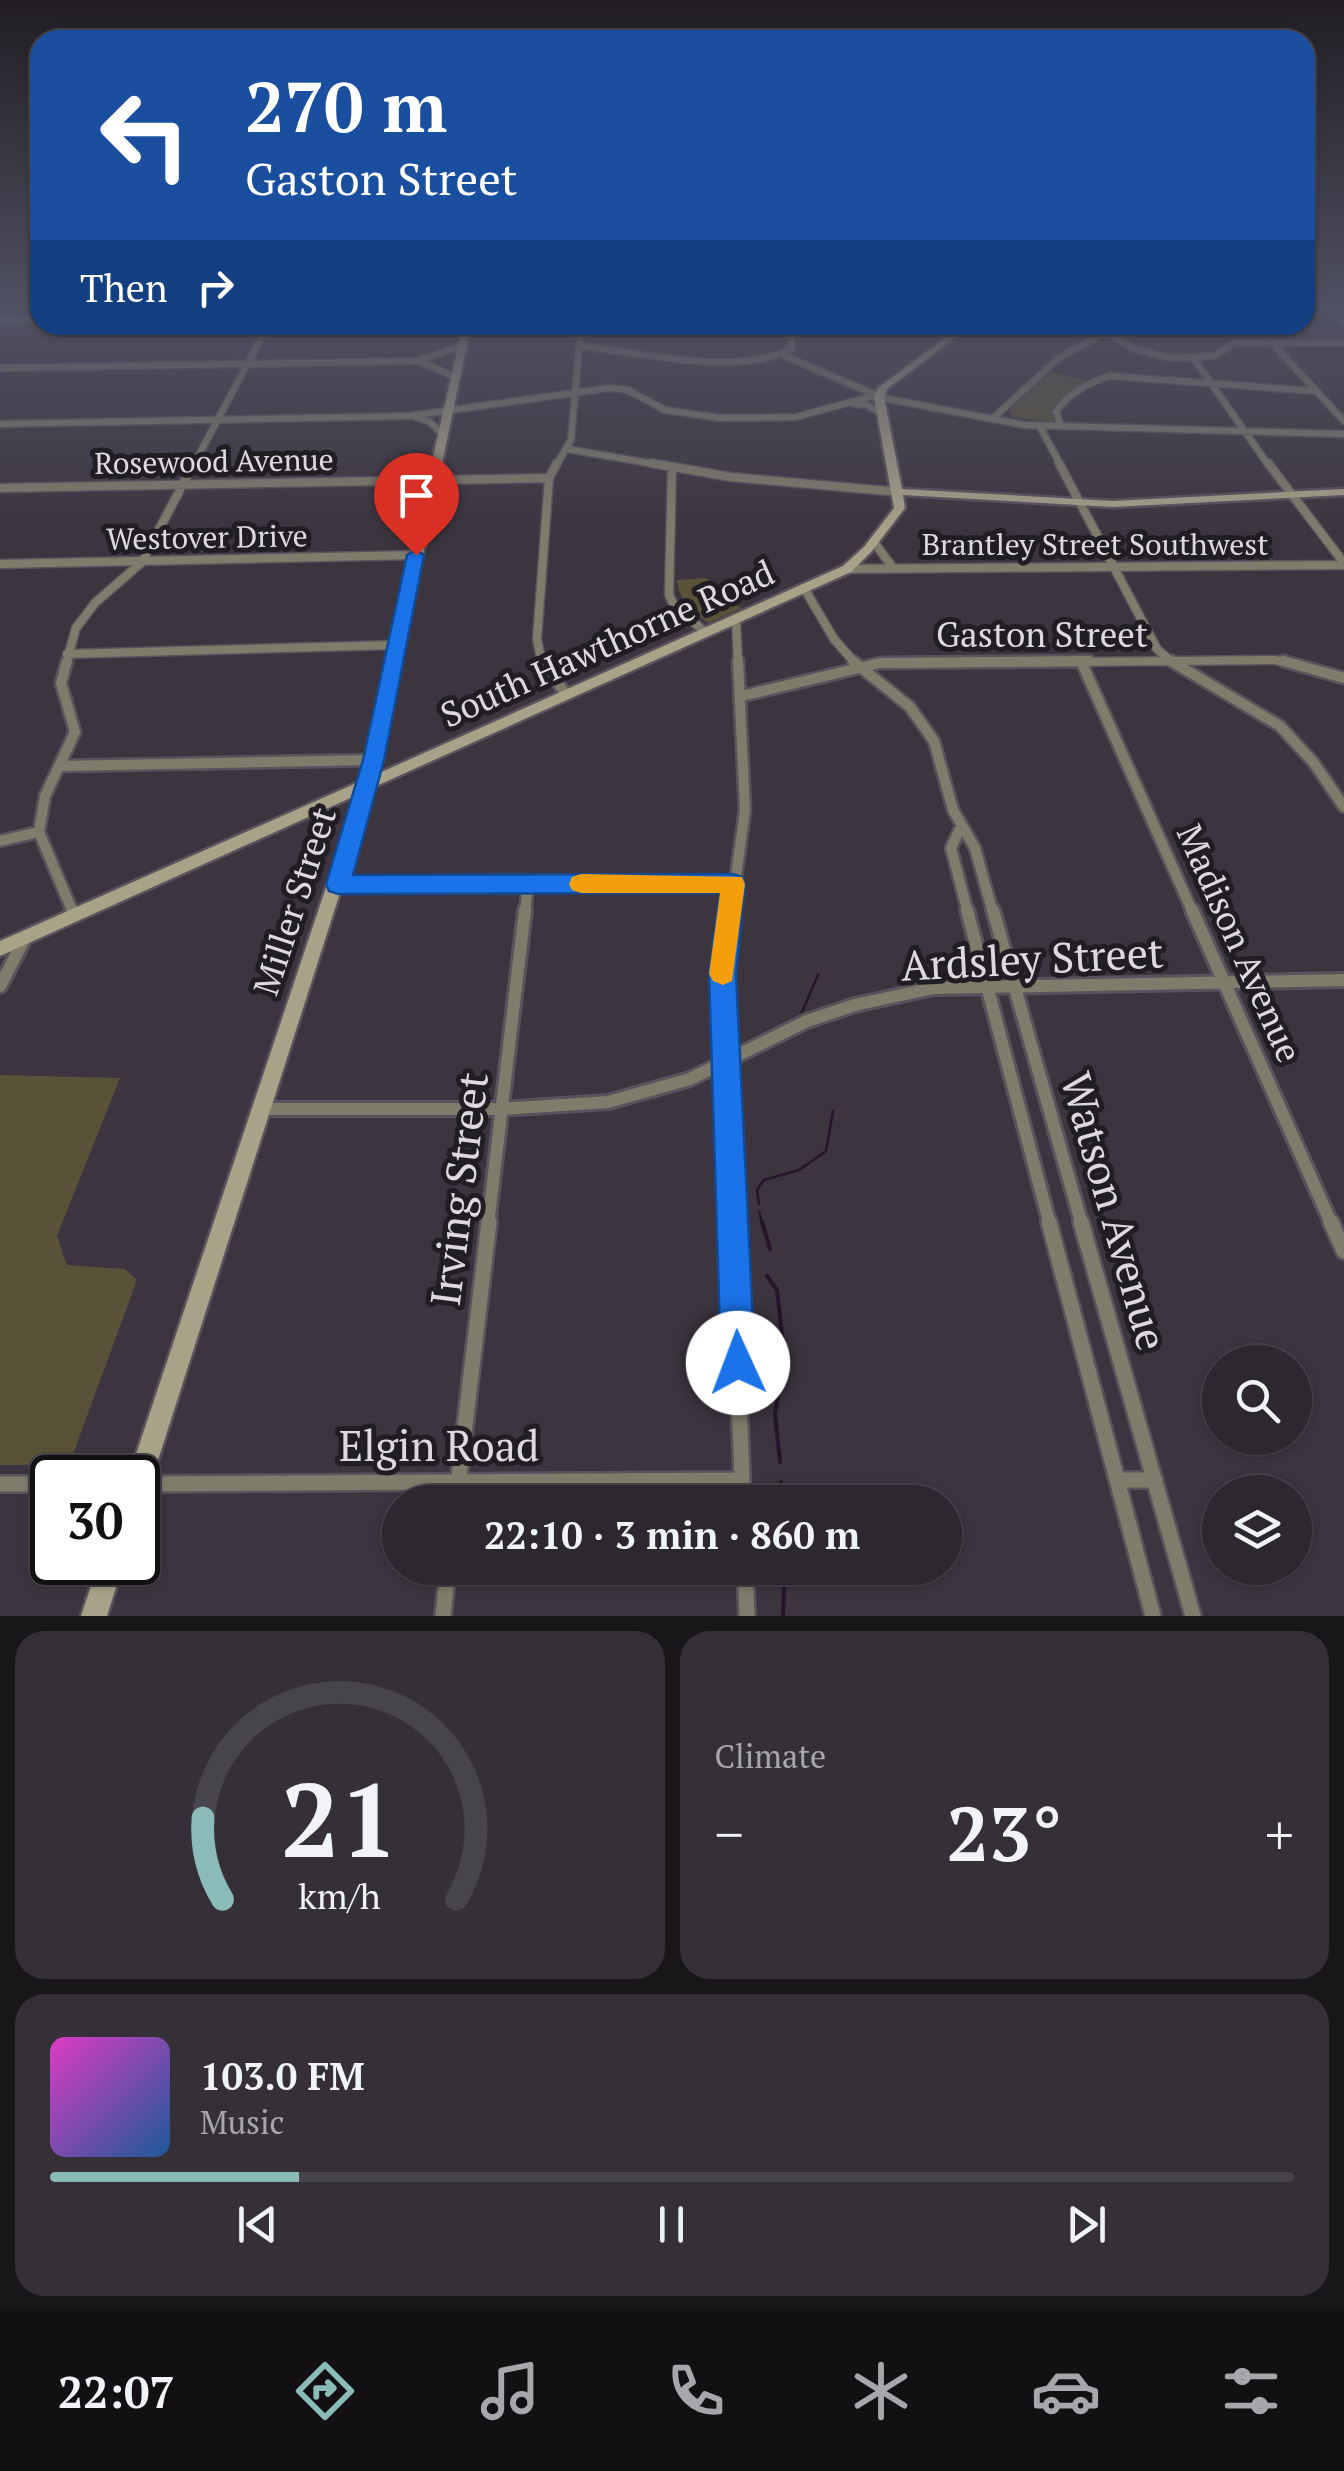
<!DOCTYPE html>
<meta charset="utf-8">
<style>
body{margin:0;font-family:"PT Serif",serif;background:#353037;color:#f1f3f6;height:100vh;display:flex;flex-direction:column;font-size:38px;white-space:nowrap}
*{box-sizing:border-box;margin:0}
p{font-size:32px;color:#a7a6aa}
.icon{flex:none;width:55px;height:55px;fill:none;stroke:currentColor;stroke-width:2;stroke-linecap:round;stroke-linejoin:round}
.map{position:relative;height:1616px;overflow:hidden}
.panel{display:flex;flex-direction:column;gap:15px;padding:15px;background:#19161a;flex:1}
.panel>*{flex:none}
.banner{position:absolute;left:30px;top:30px;width:1285px;height:305px;border-radius:30px;box-shadow:0 2px 8px #0004,0 0 0 2px #48444b;background:#1a4fa0;color:#fff;overflow:hidden}
.tools{position:absolute;left:1202px;top:1345px;display:grid;gap:20px}
.tools a{display:grid;place-items:center;width:110px;height:110px;border-radius:50%;background:#2d282f;box-shadow:0 2px 8px #0004,0 0 0 2px #48444b;font-size:50px}
.speed{position:absolute;left:30px;top:1455px;display:flex;gap:20px;font-size:50px;font-weight:700;text-align:center}
.speed>*{display:grid;place-content:center;width:130px;height:130px;border-radius:50%;background:#2d282f;box-shadow:0 2px 8px #0004,0 0 0 2px #48444b;line-height:1}
.speed .limit{border:5px solid #111;border-radius:15px;background:#fff;color:#111}
.pin{position:absolute;display:grid;place-items:center;width:85px;height:85px;color:#fff;margin:-102px -42px;border-radius:50% 50% 50% 0;rotate:-45deg;box-shadow:0 0 10px #0007}
.pin .icon{rotate:45deg}
.me{position:absolute;width:110px;margin:-55px;rotate:358deg;stroke-linejoin:round;filter:drop-shadow(0 0 8px #0008)}
.turn{display:flex;align-items:center;gap:35px;height:210px;padding:0 50px;font-size:45px}
.turn .icon{width:130px;height:130px;stroke-width:2.5}
.turn b{display:block;font-size:70px;line-height:85px}
.then{display:flex;align-items:center;height:95px;padding:0 50px;background:#0003;gap:20px;font-size:38px}
.big{font-size:75px;font-weight:700;line-height:1.1}
.panel .card{flex:1;display:flex;flex-direction:column;justify-content:center;gap:15px;min-width:0;padding:0 35px;border-radius:30px;background:#353037}
.panel .dial{align-items:center;gap:0}
.dial svg{height:260px;overflow:visible;fill:none;stroke:#48444b;stroke-width:7;stroke-linecap:round;text-anchor:middle}
.dial text{fill:#f1f3f6;stroke:none}
.song{display:flex;align-items:center;gap:30px}
.cover{width:120px;height:120px;border-radius:15px;background:linear-gradient(135deg,hsl(310 70% 55%),hsl(210 70% 35%))}
.played{height:10px;border-radius:5px;background:linear-gradient(90deg,#8bbbb9 20%,#48444b 20%)}
.keys{display:flex;justify-content:space-around;direction:ltr}
.heat{display:flex;justify-content:space-between;align-items:center;font-size:55px;direction:ltr}
.panel .tiles{flex:1;display:grid;gap:15px;grid-template-columns:1fr 1fr}
.card:last-child{grid-column:span 2}
.trip{position:absolute;left:382px;top:1485px;width:580px;height:100px;border-radius:50px;background:#2d282f;box-shadow:0 2px 8px #0004,0 0 0 2px #48444b;font-weight:700;line-height:100px;text-align:center}
.menu{display:flex;height:160px;justify-content:space-around;align-items:center;background:#121013;color:#a7a6aa}
.menu .icon{width:70px;height:70px}
.menu .active{color:#8bbbb9}
.menu b{font-size:45px;color:#f1f3f6}
.map>svg:first-child{display:block}
.green{fill:#595238}
.lines{fill:none;stroke-linecap:round;stroke-linejoin:round}
.stream-far1{stroke:#26142c;stroke-width:2.5}
.stream{stroke:#26142c;stroke-width:4}
.street-far4-casing{stroke:#59535c;stroke-width:9}
.street-far3-casing{stroke:#59535c;stroke-width:11}
.street-far2-casing{stroke:#59535c;stroke-width:15}
.street-far1-casing{stroke:#59535c;stroke-width:18}
.street-casing{stroke:#59535c;stroke-width:20}
.secondary-casing{stroke:#59535c;stroke-width:5}
.street-far4{stroke:#807c6c;stroke-width:6}
.street-far3{stroke:#807c6c;stroke-width:8}
.street-far2{stroke:#807c6c;stroke-width:10}
.street-far1{stroke:#807c6c;stroke-width:12}
.street{stroke:#807c6c;stroke-width:15}
.secondary{fill:#a8a289;fill-rule:evenodd}
.route{fill:#1a73e8;stroke:#114b97;stroke-width:2.5}
.slow{fill:#f59e0b}
.labels{text-anchor:middle;dominant-baseline:central;stroke-width:10;stroke-linejoin:round;paint-order:stroke}
.far-street-label{font-size:30px;fill:#ded9df;stroke:#211e23}
.street-label{font-size:35px;fill:#ded9df;stroke:#211e23}
.near-street-label{font-size:42px;fill:#ded9df;stroke:#211e23}
</style>
<div class="map">
<svg width="1344" height="1616" viewBox="0 0 1344 1616">
<rect width="100%" height="100%" fill="#3c353f"/>
<path class="green" d="M 1050,372 L 1088,381 L 1055,405 L 1052,413 L 1055,423 L 1012,417 L 1009,409 Z
M 706,578 L 741,608 L 708,623 C 693,611 679,600 677,580 Z
M 0,1075 L 120,1078 L 57,1236 L 67,1265 L 125,1269 L 137,1280 L 69,1465 L 0,1465 Z"/>
<g class="lines">
<path class="stream-far1" d="M 802,1012 L 818,975
M 759,1204 L 757,1190 L 764,1180 L 799,1170 L 826,1151 L 833,1111
M 759,1212 L 763,1225"/>
<path class="stream" d="M 762,1222 L 770,1249
M 767,1276 L 777,1290 L 783,1343
M 780,1462 L 775,1414 L 782,1371
M 781,1482 L 782,1502
M 783,1616 L 785,1568"/>
<g class="street-far4-casing">
<path id="street-far4" d="M 1328,307 L 1344,324
M 0,318 L 11,307
M 1087,325 L 1100,328 L 1134,349 L 1171,358 L 1214,356 L 1234,343 L 1344,343
M 1271,342 L 1344,421
M 579,346 C 639,352 739,378 792,348 L 790,333
M 785,356 L 876,395
M 1194,359 L 1269,466
M 421,362 L 455,377
M 0,368 L 416,361 L 463,346
M 854,404 L 867,405 L 883,414
M 415,417 L 430,422 L 442,434
M 992,419 L 1059,358 L 1098,337 L 1109,325
M 0,424 L 409,416 L 609,388 L 628,390 L 665,410 L 720,418 L 796,417 L 873,396 L 1024,425 L 1344,434
M 1039,425 L 1061,466
M 1061,426 L 1056,412 C 1066,395 1091,381 1110,376 L 1316,391
M 567,449 L 666,466
M 193,466 L 268,325
M 556,466 L 571,440 L 581,325"/>
</g>
<g class="street-far3-casing">
<path id="street-far3" d="M 651,463 L 731,477 L 899,492
M 1059,463 L 1157,649 L 1174,664
M 1268,463 L 1344,563
M 672,467 L 669,595 L 674,605 L 705,632
M 0,488 L 549,478
M 874,542 L 893,568
M 0,564 L 416,555
M 847,569 L 1344,565
M 804,588 L 834,639 L 856,664
M 736,618 L 738,664
M 67,654 L 395,645
M 1080,660 L 1082,664
M 66,664 L 76,628 L 95,603 L 142,562 L 194,463
M 542,664 L 537,639 L 549,478 L 557,463
M 876,664 L 1274,660 L 1298,664"/>
</g>
<g class="street-far2-casing">
<path id="street-far2" d="M 67,661 L 61,683 L 75,732 L 45,796 L 39,832 L 73,913
M 541,661 L 566,694
M 853,661 L 910,707 L 934,741 L 953,810 L 975,848 L 993,913
M 1081,661 L 1193,913
M 1171,661 L 1280,726 L 1314,763 L 1344,807
M 1283,661 L 1344,678
M 742,696 L 880,663 L 1089,661
M 60,766 L 374,760
M 959,831 L 951,848 L 968,913
M 0,841 L 39,832
M 338,884 L 733,884
M 525,913 L 528,884
M 731,913 L 745,810 L 738,661"/>
</g>
<g class="street-far1-casing">
<path id="street-far1" d="M 72,910 L 74,915
M 731,910 L 723,973 L 733,1225
M 967,910 L 1050,1225
M 993,910 L 1082,1225
M 1192,910 L 1332,1225
M 0,986 L 25,938
M 263,1109 L 502,1109 L 608,1102 L 690,1079 L 807,1021 L 855,1005 L 933,988 L 1344,980
M 488,1225 L 525,910"/>
</g>
<g class="street-casing">
<path id="street" d="M 732,1222 L 743,1502
M 1049,1222 L 1153,1616
M 1081,1222 L 1193,1616
M 1331,1222 L 1344,1251
M 1117,1480 L 1155,1480
M 0,1484 L 52,1484
M 138,1484 L 742,1480
M 456,1502 L 489,1222
M 745,1568 L 747,1616
M 443,1616 L 448,1568"/>
</g>
<g class="secondary-casing">
<path id="secondary" d="M 40,317 L 40,323 L 0,324 L 0,318 Z
M 463,325 L 471,325 L 377,774 L 843,566 L 864,547 L 894,508 L 874,397 L 878,388 L 963,325 L 972,325 L 887,389 L 884,397 L 902,489 L 1113,501 L 1344,489 L 1344,495 L 1113,507 L 903,495 L 905,508 L 872,551 L 851,572 L 374,787 L 150,1485 L 147,1494 L 138,1497 L 138,1478 L 128,1478 L 357,795 L 0,956 L 0,941 L 361,781 L 431,469 L 397,483 L 388,481 L 432,461 Z
M 99,1562 L 124,1562 L 107,1616 L 81,1616 Z"/>
</g>
<use href="#street-far4" class="street-far4"/>
<use href="#street-far3" class="street-far3"/>
<use href="#street-far2" class="street-far2"/>
<use href="#street-far1" class="street-far1"/>
<use href="#street" class="street"/>
<use href="#secondary" class="secondary"/>
</g>
<linearGradient id="sky" x2="0" y2="1"><stop stop-color="#211d23"/><stop offset="0.58" stop-color="#505163"/><stop offset="1" stop-color="#505163" stop-opacity="0"/></linearGradient>
<rect width="1344" height="533" fill="url(#sky)"/>
<path class="route" d="M 416,550 L 424,555 L 384,760 L 353,875 L 733,874 L 742,877 L 745,884 L 736,974 L 755,1363 L 750,1375 L 738,1380 L 726,1375 L 721,1363 L 709,974 L 720,893 L 338,894 L 329,891 L 326,884 L 363,760 L 407,555 Z"/>
<path class="slow" d="M 581,874 L 742,877 L 745,884 L 732,981 L 723,985 L 713,981 L 709,974 L 720,893 L 581,893 L 572,890 L 569,884 L 572,877 Z"/>
<g class="labels">
<g class="far-street-label">
<text transform="translate(214 461) rotate(-1)">Rosewood Avenue</text>
<text transform="translate(207 537) rotate(-1)">Westover Drive</text>
<text x="1095" y="544">Brantley Street Southwest</text>
</g>
<g class="street-label">
<text x="1042" y="634">Gaston Street</text>
<text transform="translate(607 643) rotate(-24)">South Hawthorne Road</text>
<text transform="translate(294 901) rotate(-72)">Miller Street</text>
<text transform="translate(1240 943) rotate(66)">Madison Avenue</text>
</g>
<g class="near-street-label">
<text transform="translate(1032 958) rotate(-3)">Ardsley Street</text>
<text transform="translate(458 1189) rotate(-83)">Irving Street</text>
<text transform="translate(1115 1211) rotate(74)">Watson Avenue</text>
<text x="439" y="1445">Elgin Road</text>
</g>
</g>
</svg>
<div class="tools">
<a><svg class="icon" aria-label="search" viewBox="0 0 24 24"><circle cx="10" cy="10" r="6"/><path d="M15 15l6 6"/></svg></a>
<a><svg class="icon" aria-label="layers" viewBox="0 0 24 24"><path d="M12 4l9 5-9 5-9-5zM3 14l9 5 9-5"/></svg></a>
</div>
<div class="speed"><div class="limit">30</div></div>
<div class="pin" style="left:416px;top:555px;background:#d93025"><svg class="icon" aria-label="arrive" viewBox="0 0 24 24"><path d="M6 21V4h12l-3 4 3 4H6"/></svg></div>
<svg class="me" style="left:738px;top:1363px" viewBox="-20 -20 40 40"><circle r="19" fill="#fff"/><path d="M0-13L10 11 0 6-10 11z" fill="#1a73e8"/></svg>
<div class="trip">22:10 · 3 min · 860 m</div>
<div class="banner">
<div class="turn"><svg class="icon" aria-label="left" viewBox="0 0 24 24"><path d="M17 20v-9H6M10 6l-5 5 5 5"/></svg><div><b>270 m</b>Gaston Street</div></div>
<div class="then">Then<svg class="icon" aria-label="right" viewBox="0 0 24 24"><path d="M7 20v-9h11M14 6l5 5-5 5"/></svg></div>
</div>
</div>
<section class="panel">
<div class="tiles">
<div class="card dial"><svg viewBox="0 0 100 80">
<path d="M14 69A42 42 0 1 1 86 69"/>
<path d="M14 69A42 42 0 0 1 8 44" stroke="#8bbbb9"/>
<text x="50" y="56" font-size="32" font-weight="700">21</text>
<text x="50" y="72" font-size="11">km/h</text>
</svg></div>
<div class="card"><p>Climate</p>
<div class="heat"><a>−</a><b class="big">23°</b><a>+</a></div>
</div>
<div class="card">
<div class="song"><i class="cover"></i><div><b>103.0 FM</b><p>Music</p></div></div>
<div class="played"></div>
<div class="keys"><svg class="icon" aria-label="previous" viewBox="0 0 24 24"><path d="M18 5L8 12l10 7zM5 5v14"/></svg><svg class="icon" aria-label="pause" viewBox="0 0 24 24"><path d="M8 5v14M16 5v14"/></svg><svg class="icon" aria-label="next" viewBox="0 0 24 24"><path d="M6 5l10 7-10 7zM19 5v14"/></svg></div>
</div>
</div>
</section>
<nav class="menu">
<b>22:07</b>
<svg class="icon active" aria-label="directions" viewBox="0 0 24 24"><path d="M12 3l9 9-9 9-9-9zM9 14v-3h6M13 9l2 2-2 2"/></svg>
<svg class="icon" aria-label="music" viewBox="0 0 24 24"><path d="M9 18V5l10-2v13"/><circle cx="6" cy="18" r="3"/><circle cx="16" cy="16" r="3"/></svg>
<svg class="icon" aria-label="phone" viewBox="0 0 24 24"><path d="M5 4h4l2 5-3 2q2 4 5 5l2-3 5 2v4C11 20 4 13 5 4z"/></svg>
<svg class="icon" aria-label="climate" viewBox="0 0 24 24"><path d="M12 3v18M4 7l16 10M4 17L20 7"/></svg>
<svg class="icon" aria-label="car" viewBox="0 0 24 24"><path d="M5 17H2v-5l4-1 3-4h7l3 4 3 1v5h-3M9 17h6M6 11h13"/><circle cx="7" cy="17" r="2"/><circle cx="17" cy="17" r="2"/></svg>
<svg class="icon" aria-label="filters" viewBox="0 0 24 24"><path d="M4 7h16M4 17h16"/><circle cx="9" cy="7" r="2"/><circle cx="15" cy="17" r="2"/></svg>
</nav>
